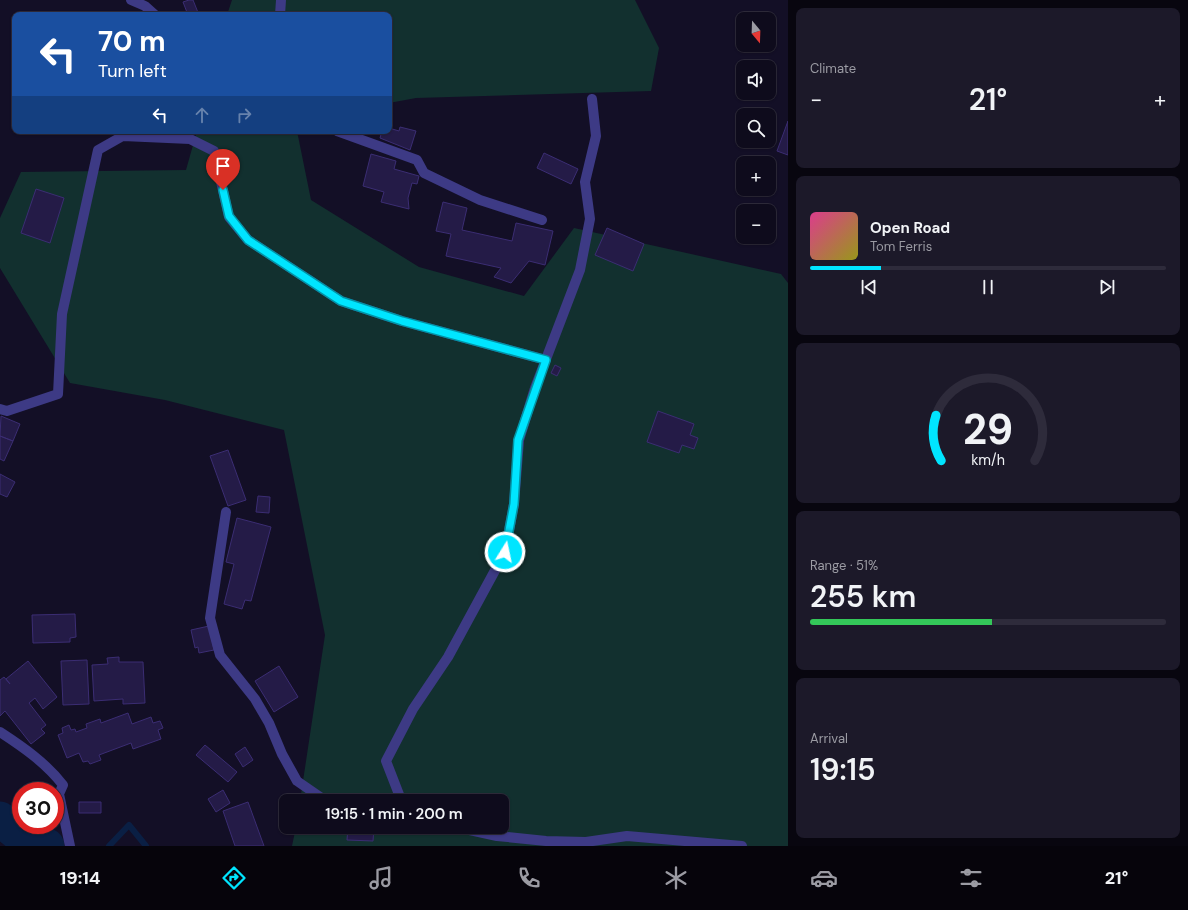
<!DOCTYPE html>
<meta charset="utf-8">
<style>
body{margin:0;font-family:"DM Sans",sans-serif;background:#1c1929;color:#f1f3f6;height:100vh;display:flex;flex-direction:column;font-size:15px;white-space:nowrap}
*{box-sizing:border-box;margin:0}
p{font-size:13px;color:#9b9ba3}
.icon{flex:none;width:22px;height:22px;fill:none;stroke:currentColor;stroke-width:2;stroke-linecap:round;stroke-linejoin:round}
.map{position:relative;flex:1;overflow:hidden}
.drawer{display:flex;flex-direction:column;gap:8px;padding:8px;background:#08060f;width:400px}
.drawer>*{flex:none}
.top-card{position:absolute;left:12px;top:12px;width:380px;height:122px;border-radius:8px;box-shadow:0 1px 3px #0004,0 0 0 1px #2e2b3b;background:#1a4fa0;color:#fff;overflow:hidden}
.needle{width:26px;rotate:161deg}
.controls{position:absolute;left:736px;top:12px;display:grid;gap:8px}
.controls a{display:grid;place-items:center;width:40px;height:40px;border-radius:8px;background:#0e0b1c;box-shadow:0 1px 3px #0004,0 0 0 1px #2e2b3b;font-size:20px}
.speed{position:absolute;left:12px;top:782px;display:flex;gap:8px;font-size:20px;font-weight:700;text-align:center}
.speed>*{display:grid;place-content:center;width:52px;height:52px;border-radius:50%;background:#0e0b1c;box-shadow:0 1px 3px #0004,0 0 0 1px #2e2b3b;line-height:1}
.speed .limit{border:6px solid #d22;background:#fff;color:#111}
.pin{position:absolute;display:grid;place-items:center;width:34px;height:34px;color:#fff;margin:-41px -17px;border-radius:50% 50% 50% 0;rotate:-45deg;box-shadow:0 0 4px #0007}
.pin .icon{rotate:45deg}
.me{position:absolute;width:44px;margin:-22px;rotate:10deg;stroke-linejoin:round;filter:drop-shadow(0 0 3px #0008)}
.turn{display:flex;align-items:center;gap:14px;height:84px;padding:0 20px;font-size:18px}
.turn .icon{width:52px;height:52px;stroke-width:2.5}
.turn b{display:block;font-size:28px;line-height:34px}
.lanes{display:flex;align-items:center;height:38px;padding:0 20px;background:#0003;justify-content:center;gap:20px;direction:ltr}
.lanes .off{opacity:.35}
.big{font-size:30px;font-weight:600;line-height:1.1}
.drawer .card{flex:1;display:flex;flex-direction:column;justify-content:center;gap:6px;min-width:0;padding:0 14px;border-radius:8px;background:#1c1929}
.drawer .dial{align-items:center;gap:0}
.dial svg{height:104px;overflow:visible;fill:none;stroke:#2e2b3b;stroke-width:7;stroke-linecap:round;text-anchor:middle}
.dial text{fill:#f1f3f6;stroke:none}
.song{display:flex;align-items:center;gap:12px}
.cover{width:48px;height:48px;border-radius:6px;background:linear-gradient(135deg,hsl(330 70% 55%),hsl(60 70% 35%))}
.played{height:4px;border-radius:2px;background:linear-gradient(90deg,#00e5ff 20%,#2e2b3b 20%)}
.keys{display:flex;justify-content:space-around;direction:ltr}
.heat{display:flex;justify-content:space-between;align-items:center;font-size:22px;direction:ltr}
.charge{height:6px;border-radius:3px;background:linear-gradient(90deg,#34c759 51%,#2e2b3b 0)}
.trip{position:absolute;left:279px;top:794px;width:230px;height:40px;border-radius:8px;background:#0e0b1c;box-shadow:0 1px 3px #0004,0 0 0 1px #2e2b3b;font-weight:600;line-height:40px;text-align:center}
.menu{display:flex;height:64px;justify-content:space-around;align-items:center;background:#06040b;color:#9b9ba3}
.menu .icon{width:28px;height:28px}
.menu .active{color:#00e5ff}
.menu b{font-size:18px;color:#f1f3f6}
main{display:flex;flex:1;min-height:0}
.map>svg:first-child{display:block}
.green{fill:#12302f}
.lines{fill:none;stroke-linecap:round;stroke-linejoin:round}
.stream{stroke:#0a1f44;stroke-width:6}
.river{stroke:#0a1f44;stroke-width:35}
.building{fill:#241b47;stroke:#3b2d73}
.service{stroke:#3d3a85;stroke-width:10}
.minor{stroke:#3d3a85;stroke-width:10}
.route-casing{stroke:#0095a6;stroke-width:10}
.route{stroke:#00e5ff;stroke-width:7}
</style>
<main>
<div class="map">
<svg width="788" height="846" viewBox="0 0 788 846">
<rect width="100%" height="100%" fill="#130f26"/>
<path class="green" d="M 232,0 L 635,0 L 659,48 L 651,91 L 416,98 L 389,103 L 389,15 L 227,15 Z
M 197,131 L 297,131 L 311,200 L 419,267 L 524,296 L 574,228 L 781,274 L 788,283 L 788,846 L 292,846 L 296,827 L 502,827 L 502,801 L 300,801 L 325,635 L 284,430 L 165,400 L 70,383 L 0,268 L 0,218 L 21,172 L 186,170 Z"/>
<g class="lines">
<path class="stream" d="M 109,846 L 129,825 L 146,846"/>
<path class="river" d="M 0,819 L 21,836 L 31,835 L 35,840 L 47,846"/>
</g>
<path class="building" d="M 189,0 L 193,0 L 199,15 L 188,15 L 183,2 Z
M 788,121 L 788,155 L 777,151 Z
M 400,127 L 416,131 L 410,150 L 380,138 L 382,131 L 389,131 L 389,128 L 399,131 Z
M 544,153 L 578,169 L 571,184 L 537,168 Z
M 371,154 L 396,161 L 394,169 L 419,176 L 417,184 L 412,183 L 408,198 L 409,209 L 381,202 L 384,192 L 363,186 Z
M 36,189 L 64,198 L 50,243 L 21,233 Z
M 443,202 L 467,208 L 462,230 L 512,241 L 516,223 L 553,231 L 545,265 L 529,261 L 511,283 L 494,277 L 501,268 L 446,256 L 451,234 L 436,231 Z
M 607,228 L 644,244 L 633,271 L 595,255 Z
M 555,365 L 561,368 L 557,376 L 551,373 Z
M 658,411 L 694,424 L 690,435 L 698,438 L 694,449 L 682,445 L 679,453 L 647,442 Z
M 1,416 L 20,424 L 13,441 L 0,436 Z
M 0,436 L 13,441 L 4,461 L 0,459 Z
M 228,450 L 246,500 L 228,506 L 210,456 Z
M 0,474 L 15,482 L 7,497 L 0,494 Z
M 258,496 L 270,497 L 269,513 L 256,512 Z
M 237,518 L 271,527 L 251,601 L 245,600 L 242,609 L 224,604 L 234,564 L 226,562 Z
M 75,614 L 76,637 L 70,638 L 70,642 L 33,643 L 32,615 Z
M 209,626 L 214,650 L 199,653 L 198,647 L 195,648 L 191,630 Z
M 119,657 L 119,662 L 143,662 L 145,703 L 123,704 L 123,699 L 94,701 L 92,665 L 108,664 L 107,658 Z
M 87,660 L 89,704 L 63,705 L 61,661 Z
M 28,661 L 57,697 L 43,709 L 35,698 L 29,703 L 46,725 L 41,729 L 45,733 L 31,744 L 5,711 L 0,716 L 0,680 L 4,677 L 10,684 L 6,679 Z
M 279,666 L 298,697 L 274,712 L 255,681 Z
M 128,713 L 132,724 L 151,717 L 153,723 L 160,721 L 163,728 L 158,730 L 161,739 L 133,749 L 131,743 L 99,755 L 101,760 L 90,764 L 88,761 L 83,762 L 79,753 L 67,758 L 58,735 L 63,733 L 62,728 L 69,725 L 71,730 L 75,729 L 76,732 L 87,728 L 86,724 L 100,719 L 101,723 Z
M 205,745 L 237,772 L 228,782 L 196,755 Z
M 245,747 L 253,760 L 243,767 L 235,754 Z
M 223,790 L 230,803 L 216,812 L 208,799 Z
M 79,802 L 101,802 L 101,813 L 79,813 Z
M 248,802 L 264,846 L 235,846 L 223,811 Z
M 348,827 L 374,827 L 373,841 L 347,840 Z"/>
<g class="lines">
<path class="service" d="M 226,512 L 210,618 L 220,655 L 255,699 L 269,723 L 282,754 L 297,781 L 326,801"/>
<path class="minor" d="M 131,0 L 145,6 L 155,15
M 280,15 L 281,0
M 126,131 L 123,136 L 190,139 L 214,151 L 229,217 L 248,240 L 341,301 L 402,321 L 546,360
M 337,131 L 417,160 L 424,173 L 480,200 L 542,220
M 0,409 L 7,411 L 58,394 L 62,314 L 98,150 L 128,133
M 0,732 C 23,747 46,763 63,785 L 59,794 L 70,846
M 406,801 L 400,797 L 386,761 L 413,709 L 448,657 L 505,552 L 514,504 L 519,440 L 535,388 L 580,270 L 590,219 L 585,182 L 596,136 L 592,99
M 456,827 L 497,836 L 546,841 L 586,842 L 627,836 L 742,846"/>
</g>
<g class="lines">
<g class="route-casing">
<path id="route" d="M 223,190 L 229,216 L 248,240 L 341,301 L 402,321 L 546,360 L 518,440 L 514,504 L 505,552"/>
</g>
<use href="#route" class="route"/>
</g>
</svg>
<div class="controls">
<a><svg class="needle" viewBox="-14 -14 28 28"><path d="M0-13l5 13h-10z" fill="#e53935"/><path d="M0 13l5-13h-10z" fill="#9b9ba3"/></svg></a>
<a><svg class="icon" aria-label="sound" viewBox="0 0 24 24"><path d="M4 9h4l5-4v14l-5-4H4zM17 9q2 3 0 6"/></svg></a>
<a><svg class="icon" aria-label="search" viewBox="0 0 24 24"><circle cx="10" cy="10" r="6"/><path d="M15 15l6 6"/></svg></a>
<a>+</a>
<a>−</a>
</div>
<div class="speed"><div class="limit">30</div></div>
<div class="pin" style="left:223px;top:190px;background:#d93025"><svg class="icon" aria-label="arrive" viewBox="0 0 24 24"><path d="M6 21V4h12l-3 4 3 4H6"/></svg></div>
<svg class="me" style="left:505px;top:552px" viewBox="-20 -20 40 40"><circle r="17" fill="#00e5ff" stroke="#fff" stroke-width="3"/><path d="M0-11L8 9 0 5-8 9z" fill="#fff"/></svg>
<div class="trip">19:15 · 1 min · 200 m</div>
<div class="top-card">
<div class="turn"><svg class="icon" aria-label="left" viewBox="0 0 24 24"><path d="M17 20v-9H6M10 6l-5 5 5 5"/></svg><div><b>70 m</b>Turn left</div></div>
<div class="lanes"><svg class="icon" aria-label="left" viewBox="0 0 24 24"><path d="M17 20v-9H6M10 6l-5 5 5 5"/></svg><svg class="icon off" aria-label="ahead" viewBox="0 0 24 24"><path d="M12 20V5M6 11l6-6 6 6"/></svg><svg class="icon off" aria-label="right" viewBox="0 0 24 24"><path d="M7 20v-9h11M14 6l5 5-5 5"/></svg></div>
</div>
</div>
<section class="drawer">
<div class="card"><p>Climate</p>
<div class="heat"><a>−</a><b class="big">21°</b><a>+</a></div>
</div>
<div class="card">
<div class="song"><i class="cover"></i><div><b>Open Road</b><p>Tom Ferris</p></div></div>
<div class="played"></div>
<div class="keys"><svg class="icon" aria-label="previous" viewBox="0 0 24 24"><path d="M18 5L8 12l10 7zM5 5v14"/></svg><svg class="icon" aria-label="pause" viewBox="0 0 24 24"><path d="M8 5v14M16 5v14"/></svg><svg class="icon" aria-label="next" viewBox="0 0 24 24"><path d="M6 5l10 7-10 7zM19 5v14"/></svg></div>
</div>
<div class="card dial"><svg viewBox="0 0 100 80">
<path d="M14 69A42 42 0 1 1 86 69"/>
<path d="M14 69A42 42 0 0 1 10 34" stroke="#00e5ff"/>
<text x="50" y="56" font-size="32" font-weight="700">29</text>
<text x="50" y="72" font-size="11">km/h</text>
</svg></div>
<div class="card"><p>Range · 51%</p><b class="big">255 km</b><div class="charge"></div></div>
<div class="card"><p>Arrival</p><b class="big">19:15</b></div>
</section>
</main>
<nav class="menu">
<b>19:14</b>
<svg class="icon active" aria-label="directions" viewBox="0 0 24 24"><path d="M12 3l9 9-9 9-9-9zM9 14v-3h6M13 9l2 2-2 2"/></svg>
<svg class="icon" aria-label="music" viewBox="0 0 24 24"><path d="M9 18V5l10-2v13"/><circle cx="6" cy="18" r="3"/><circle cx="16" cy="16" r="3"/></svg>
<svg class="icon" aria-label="phone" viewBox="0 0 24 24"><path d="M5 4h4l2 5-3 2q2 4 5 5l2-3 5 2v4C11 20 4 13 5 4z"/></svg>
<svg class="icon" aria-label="climate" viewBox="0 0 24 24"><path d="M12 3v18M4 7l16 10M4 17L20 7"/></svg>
<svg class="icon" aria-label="car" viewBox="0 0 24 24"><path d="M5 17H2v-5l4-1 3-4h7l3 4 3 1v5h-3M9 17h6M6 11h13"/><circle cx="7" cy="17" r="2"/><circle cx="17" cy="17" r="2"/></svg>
<svg class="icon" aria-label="filters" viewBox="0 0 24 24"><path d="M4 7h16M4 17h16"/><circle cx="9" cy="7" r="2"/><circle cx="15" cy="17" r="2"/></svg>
<b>21°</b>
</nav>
